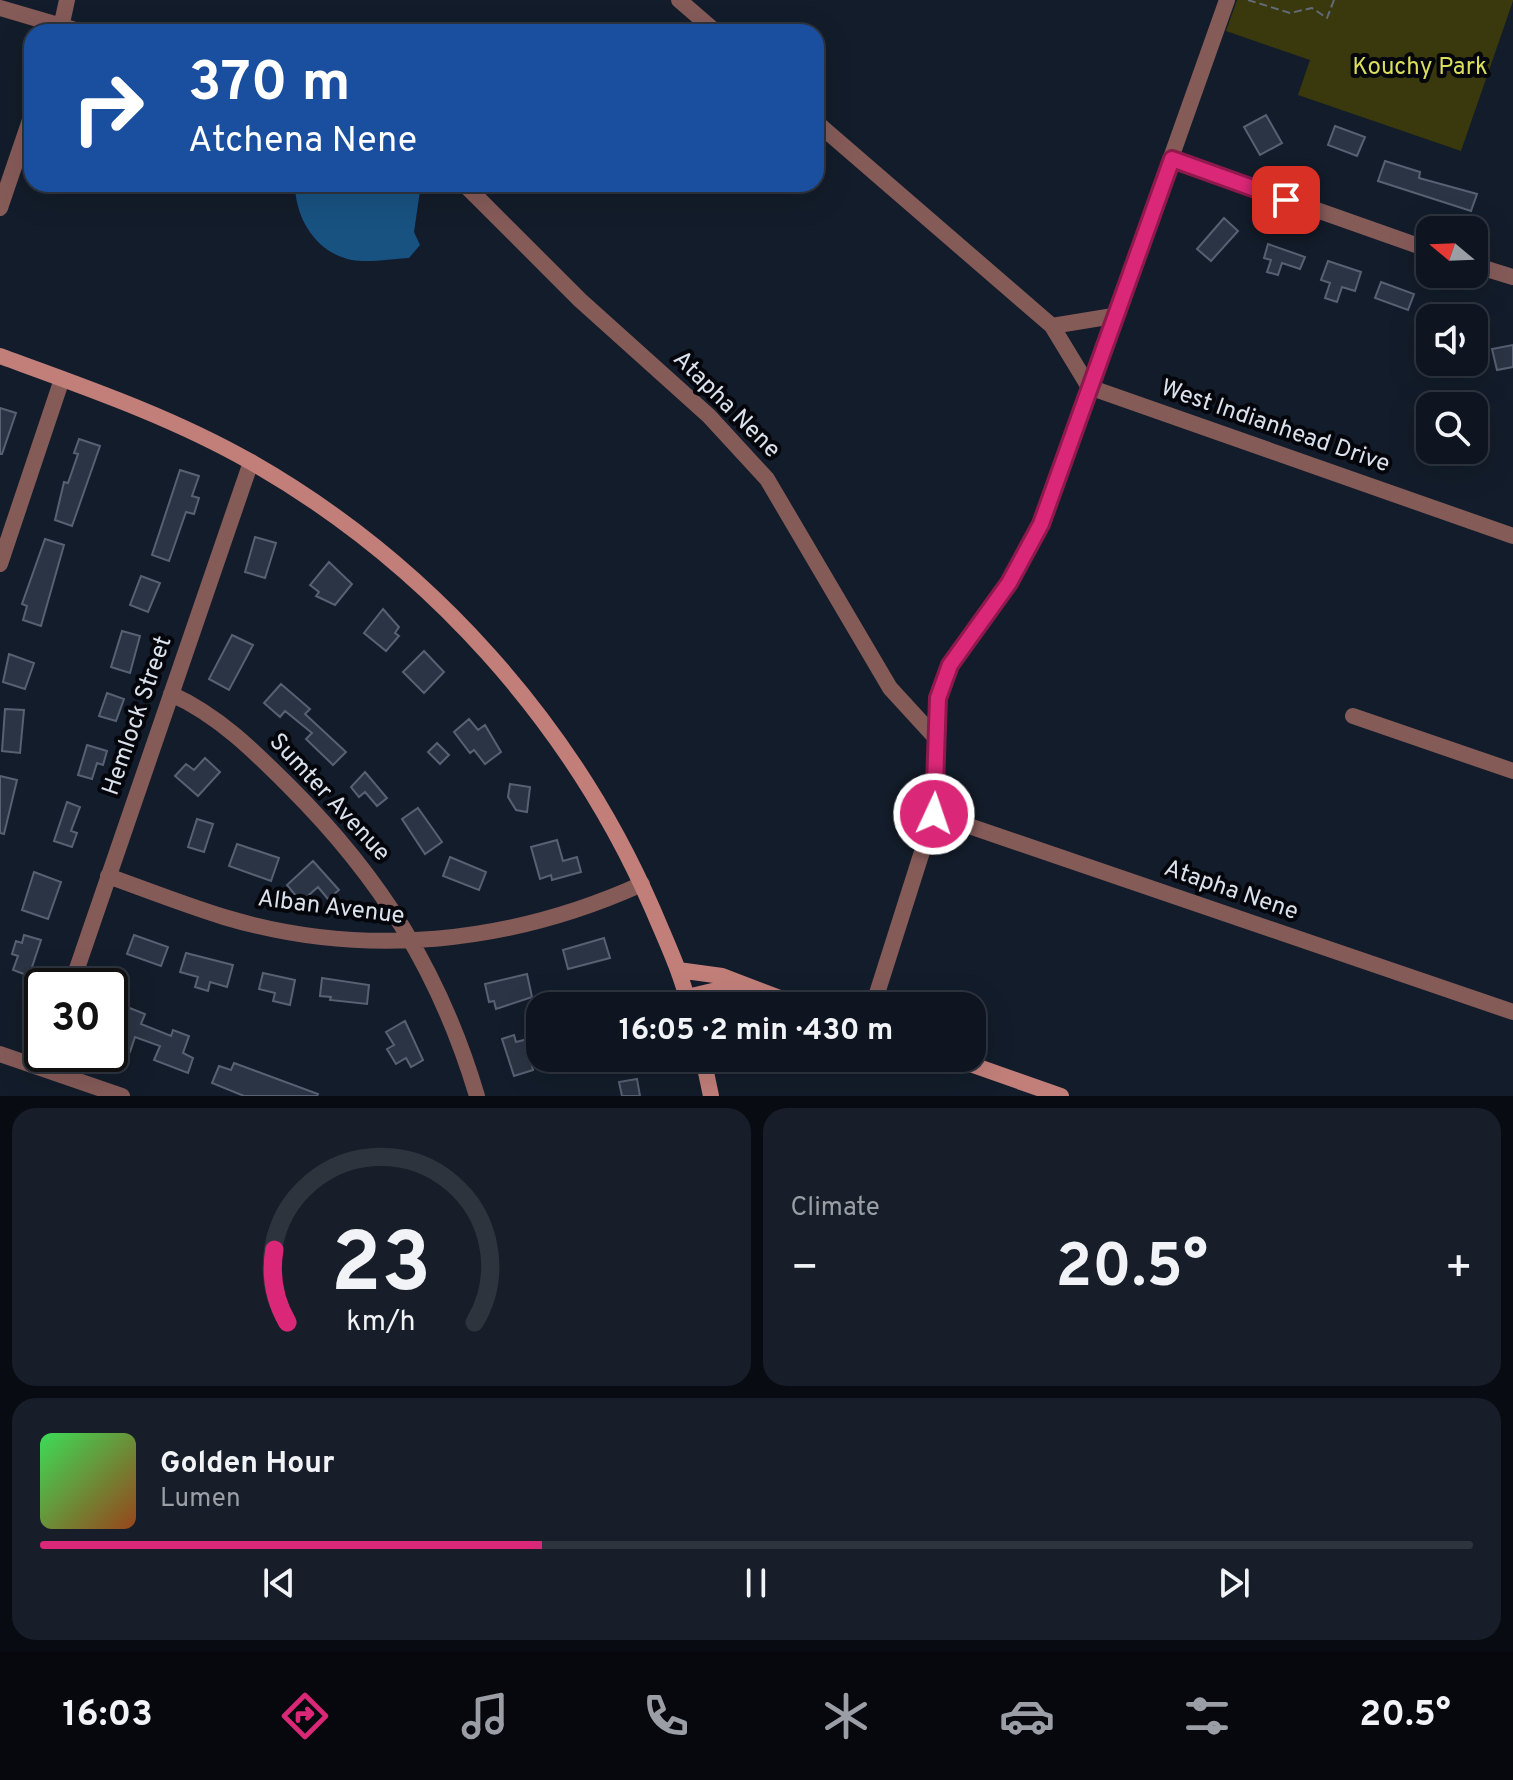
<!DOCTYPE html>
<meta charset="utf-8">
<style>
body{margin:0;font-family:Overpass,sans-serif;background:#171e29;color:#f1f3f6;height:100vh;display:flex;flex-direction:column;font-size:30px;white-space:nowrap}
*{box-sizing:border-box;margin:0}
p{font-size:26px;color:#9b9fa5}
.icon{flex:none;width:44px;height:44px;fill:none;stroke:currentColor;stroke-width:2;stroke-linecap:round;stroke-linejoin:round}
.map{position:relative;height:1096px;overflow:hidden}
.drawer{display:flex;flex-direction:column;gap:12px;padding:12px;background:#080c12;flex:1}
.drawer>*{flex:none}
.banner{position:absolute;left:24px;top:24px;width:800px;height:168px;border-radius:24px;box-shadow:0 8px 32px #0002,0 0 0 2px #2e343e;background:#1a4fa0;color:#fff;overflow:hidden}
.needle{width:52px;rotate:289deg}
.tools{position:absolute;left:1416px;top:216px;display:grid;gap:16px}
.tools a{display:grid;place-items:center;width:72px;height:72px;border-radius:16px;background:#0e1520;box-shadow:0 8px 32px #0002,0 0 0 2px #2e343e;font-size:40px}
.speed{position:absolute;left:24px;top:968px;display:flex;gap:16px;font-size:40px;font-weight:700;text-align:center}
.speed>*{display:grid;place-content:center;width:104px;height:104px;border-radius:50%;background:#0e1520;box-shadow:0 8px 32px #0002,0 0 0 2px #2e343e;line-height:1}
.speed .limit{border:4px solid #111;border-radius:12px;background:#fff;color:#111}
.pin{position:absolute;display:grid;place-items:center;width:68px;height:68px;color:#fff;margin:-34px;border-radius:16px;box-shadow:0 4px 12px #0006}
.me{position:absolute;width:88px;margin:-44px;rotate:3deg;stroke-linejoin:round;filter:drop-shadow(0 0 6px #0008)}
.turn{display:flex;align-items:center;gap:28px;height:168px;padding:0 32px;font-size:36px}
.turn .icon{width:104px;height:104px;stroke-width:2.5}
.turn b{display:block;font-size:56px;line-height:68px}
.big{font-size:60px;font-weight:700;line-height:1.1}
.drawer .tile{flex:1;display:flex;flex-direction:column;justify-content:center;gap:12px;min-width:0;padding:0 28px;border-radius:24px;background:#171e29}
.drawer .dial{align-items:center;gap:0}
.dial svg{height:208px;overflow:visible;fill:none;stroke:#2e343e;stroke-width:7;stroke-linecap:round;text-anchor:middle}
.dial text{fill:#f1f3f6;stroke:none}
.song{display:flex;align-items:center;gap:24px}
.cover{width:96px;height:96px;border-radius:12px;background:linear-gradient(135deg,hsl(130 70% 55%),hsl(20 70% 35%))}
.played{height:8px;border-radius:4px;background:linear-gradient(90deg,#db2777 35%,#2e343e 35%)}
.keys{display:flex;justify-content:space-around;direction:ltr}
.heat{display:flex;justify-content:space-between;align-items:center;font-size:44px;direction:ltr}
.drawer .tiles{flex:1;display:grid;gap:12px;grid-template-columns:1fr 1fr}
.tile:last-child{grid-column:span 2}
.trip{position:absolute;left:526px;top:992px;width:460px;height:80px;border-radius:24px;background:#0e1520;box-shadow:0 8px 32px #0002,0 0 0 2px #2e343e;font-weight:700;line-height:80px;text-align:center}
.menu{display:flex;height:128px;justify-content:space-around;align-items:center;background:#06080d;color:#9b9fa5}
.menu .icon{width:56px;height:56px}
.menu .on{color:#db2777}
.menu b{font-size:36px;color:#f1f3f6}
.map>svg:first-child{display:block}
.green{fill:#39390d}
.water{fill:#185281}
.building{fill:#2b3444;stroke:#576173;stroke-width:2}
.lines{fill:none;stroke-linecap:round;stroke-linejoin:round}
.path{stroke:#626b77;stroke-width:2;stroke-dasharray:8 4;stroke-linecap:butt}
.street{stroke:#855b58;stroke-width:16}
.secondary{stroke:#c27f7a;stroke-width:16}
.route-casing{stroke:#8e194d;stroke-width:20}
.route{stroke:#db2777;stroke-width:14}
.labels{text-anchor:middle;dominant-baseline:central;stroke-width:8;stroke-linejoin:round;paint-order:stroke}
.park-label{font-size:24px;fill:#dade5a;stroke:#04060c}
.street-label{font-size:24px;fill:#dbe2ec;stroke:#04060c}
</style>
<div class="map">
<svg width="1513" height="1096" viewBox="0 0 1513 1096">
<rect width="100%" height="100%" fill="#131c2a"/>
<path class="green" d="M 1237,0 L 1513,0 L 1513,1 L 1461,151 L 1298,95 L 1310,60 L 1226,31 Z"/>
<path class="water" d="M 295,184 L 421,184 L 414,232 L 420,245 L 409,258 C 392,259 368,263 352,260 C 316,253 295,218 295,184 Z"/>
<path class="building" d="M 1266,115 L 1282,143 L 1260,155 L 1244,127 Z
M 1335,126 L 1365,137 L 1357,156 L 1328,145 Z
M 1385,161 L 1420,172 L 1419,178 L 1477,194 L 1471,211 L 1378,181 Z
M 1224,218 L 1238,231 L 1211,261 L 1197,249 Z
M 1268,244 L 1305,257 L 1300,269 L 1282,263 L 1278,275 L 1267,272 L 1271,260 L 1264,258 Z
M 1328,261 L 1361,272 L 1355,291 L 1342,287 L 1337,302 L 1325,298 L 1330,283 L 1321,280 Z
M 1381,282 L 1414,294 L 1408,310 L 1375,298 Z
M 1432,303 L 1470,317 L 1470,318 L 1427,318 Z
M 1513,345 L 1513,367 L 1497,370 L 1492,349 Z
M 0,408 L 16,413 L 2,454 L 0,454 Z
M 79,439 L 100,446 L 72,526 L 55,520 L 64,482 L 68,483 L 78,454 L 74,453 Z
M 180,470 L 199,476 L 192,496 L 199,498 L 194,514 L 186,512 L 169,561 L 152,555 Z
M 255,537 L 276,543 L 265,578 L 245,572 Z
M 45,539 L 64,545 L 41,626 L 23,620 L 27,606 L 22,604 Z
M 329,562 L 352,584 L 335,605 L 316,596 L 319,592 L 310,585 Z
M 141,576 L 160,583 L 148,612 L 130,605 Z
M 383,609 L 399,627 L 395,633 L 399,636 L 386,651 L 364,633 Z
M 122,631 L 140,636 L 130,673 L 111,667 Z
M 232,635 L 253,645 L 229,690 L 209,679 Z
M 424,651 L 444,672 L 424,693 L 403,672 Z
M 9,654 L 34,663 L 25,689 L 3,682 Z
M 281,684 L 310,709 L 305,714 L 346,752 L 333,765 L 306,739 L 312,733 L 285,711 L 280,717 L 264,703 Z
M 107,693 L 124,699 L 116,721 L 99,716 Z
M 5,709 L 24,710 L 20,753 L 2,751 Z
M 469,719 L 478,730 L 485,725 L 501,752 L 485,764 L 474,750 L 470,753 L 454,732 Z
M 437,743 L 449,755 L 440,764 L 428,752 Z
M 87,745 L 107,751 L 103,765 L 97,763 L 92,779 L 78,775 Z
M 205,758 L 220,772 L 198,796 L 175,776 L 186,764 L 194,770 Z
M 365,772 L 387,798 L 377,806 L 365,792 L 359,797 L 351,787 Z
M 0,776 L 17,780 L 4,834 L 0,833 Z
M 510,784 L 530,787 L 527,812 L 516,810 L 508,797 Z
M 67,802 L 80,807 L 71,831 L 77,833 L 72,847 L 54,841 Z
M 418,808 L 442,842 L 425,854 L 402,819 Z
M 197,819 L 213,824 L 204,852 L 188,847 Z
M 557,840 L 563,861 L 577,857 L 581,872 L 552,880 L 551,875 L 540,879 L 531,847 Z
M 237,844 L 279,858 L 271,881 L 229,866 Z
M 450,857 L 486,872 L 479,890 L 443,876 Z
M 313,861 L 339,890 L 328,899 L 318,887 L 301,902 L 287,885 Z
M 34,872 L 61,882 L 48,919 L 22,910 Z
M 24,935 L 41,940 L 29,976 L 13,970 L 18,956 L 12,954 L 16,941 L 22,943 Z
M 134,935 L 168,947 L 161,966 L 127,954 Z
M 604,938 L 610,958 L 568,969 L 563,950 Z
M 186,953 L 233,965 L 227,987 L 210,982 L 208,991 L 195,987 L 198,977 L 180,972 Z
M 263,973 L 295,980 L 290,1005 L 273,1001 L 275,993 L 259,989 Z
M 527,974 L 532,997 L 496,1009 L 494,1001 L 489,1002 L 485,984 Z
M 322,978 L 369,985 L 367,1004 L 330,1000 L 331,997 L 320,996 Z
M 122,1005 L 145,1014 L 141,1024 L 171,1036 L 173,1030 L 189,1036 L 183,1053 L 193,1058 L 188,1073 L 154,1060 L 160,1046 L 135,1037 L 130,1052 L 110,1044 L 110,1022 L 115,1024 Z
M 405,1021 L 423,1060 L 411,1067 L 406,1058 L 396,1064 L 387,1049 L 394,1045 L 386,1032 Z
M 514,1035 L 516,1042 L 528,1039 L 535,1061 L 531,1062 L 533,1070 L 514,1076 L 502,1039 Z
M 234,1063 L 318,1094 L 317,1096 L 244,1096 L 212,1083 L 219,1066 L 231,1070 Z
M 637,1079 L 640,1096 L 622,1096 L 619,1082 Z"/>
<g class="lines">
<path class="path" d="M 1248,0 L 1290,13 L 1312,8 L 1327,18 L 1334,0"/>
<path class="street" d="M 679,0 L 716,32
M 0,8 L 82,32
M 60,32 L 67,0
M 816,122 L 1052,326 L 1089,387 L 1513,536
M 1172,159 L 1430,250
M 464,184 L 580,300 L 709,416 L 767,479 L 890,688 L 934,736
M 0,208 L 32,114
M 1474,265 L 1513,277
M 1052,326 L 1113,316
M 0,564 L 62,379
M 171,694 C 218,715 254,751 290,787 C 381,878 440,972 477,1096
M 1353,716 L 1513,771
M 934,814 L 1513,1012
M 108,876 C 147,890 185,905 224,917 C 364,959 509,944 642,884
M 71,986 L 251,462
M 873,1006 L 934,814 L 938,698 L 950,665 L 1009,583 L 1041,524 L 1227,0
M 0,1054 L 122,1096"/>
<path class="secondary" d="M 0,356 C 85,387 172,417 251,462 C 428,563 572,723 653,910 C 666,941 681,972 689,1006
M 678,970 L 722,976 L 801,1006
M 687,997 L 738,985
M 703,1058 L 711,1096
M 953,1058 L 1061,1096"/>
</g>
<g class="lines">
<g class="route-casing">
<path id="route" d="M 934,814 L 938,698 L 950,665 L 1009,583 L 1041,524 L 1172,159 L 1286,200"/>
</g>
<use href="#route" class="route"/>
</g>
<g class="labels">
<g class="park-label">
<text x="1420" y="68">Kouchy Park</text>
</g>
<g class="street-label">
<text transform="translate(726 405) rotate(45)">Atapha Nene</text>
<text transform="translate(1275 427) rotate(19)">West Indianhead Drive</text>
<text transform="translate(138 716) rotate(-71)">Hemlock Street</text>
<text transform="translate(329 798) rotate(47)">Sumter Avenue</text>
<text transform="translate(1231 891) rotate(19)">Atapha Nene</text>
<text transform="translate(331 908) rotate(7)">Alban Avenue</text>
</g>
</g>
</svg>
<div class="tools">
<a><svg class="needle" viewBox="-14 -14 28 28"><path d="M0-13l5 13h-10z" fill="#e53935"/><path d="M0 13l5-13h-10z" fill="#9b9fa5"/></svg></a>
<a><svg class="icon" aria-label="sound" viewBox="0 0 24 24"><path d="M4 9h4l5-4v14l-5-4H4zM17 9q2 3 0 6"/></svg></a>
<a><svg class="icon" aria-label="search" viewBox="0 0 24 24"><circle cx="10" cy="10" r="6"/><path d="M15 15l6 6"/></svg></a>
</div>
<div class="speed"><div class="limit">30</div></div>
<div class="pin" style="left:1286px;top:200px;background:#d93025"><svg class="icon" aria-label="arrive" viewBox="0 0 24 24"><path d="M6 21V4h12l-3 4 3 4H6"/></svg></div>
<svg class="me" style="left:934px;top:814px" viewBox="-20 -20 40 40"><circle r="17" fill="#db2777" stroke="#fff" stroke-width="3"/><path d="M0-11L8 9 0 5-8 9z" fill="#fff"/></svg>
<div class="trip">16:05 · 2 min · 430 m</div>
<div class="banner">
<div class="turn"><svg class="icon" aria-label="right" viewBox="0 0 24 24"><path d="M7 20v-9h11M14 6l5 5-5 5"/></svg><div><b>370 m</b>Atchena Nene</div></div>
</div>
</div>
<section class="drawer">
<div class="tiles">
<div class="tile dial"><svg viewBox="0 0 100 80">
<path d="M14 69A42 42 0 1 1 86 69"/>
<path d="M14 69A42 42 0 0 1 9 41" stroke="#db2777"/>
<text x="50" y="56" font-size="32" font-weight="700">23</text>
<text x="50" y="72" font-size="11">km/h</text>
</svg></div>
<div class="tile"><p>Climate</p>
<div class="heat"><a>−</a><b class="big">20.5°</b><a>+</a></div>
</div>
<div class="tile">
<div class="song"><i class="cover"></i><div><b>Golden Hour</b><p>Lumen</p></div></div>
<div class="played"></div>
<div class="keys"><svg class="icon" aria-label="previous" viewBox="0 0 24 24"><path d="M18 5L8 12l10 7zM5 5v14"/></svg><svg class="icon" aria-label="pause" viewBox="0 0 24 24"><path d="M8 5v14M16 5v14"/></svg><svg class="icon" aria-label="next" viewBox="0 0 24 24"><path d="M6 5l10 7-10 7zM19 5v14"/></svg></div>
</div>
</div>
</section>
<nav class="menu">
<b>16:03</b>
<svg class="icon on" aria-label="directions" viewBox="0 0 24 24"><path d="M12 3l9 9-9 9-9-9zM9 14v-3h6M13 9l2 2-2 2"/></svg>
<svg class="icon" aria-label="music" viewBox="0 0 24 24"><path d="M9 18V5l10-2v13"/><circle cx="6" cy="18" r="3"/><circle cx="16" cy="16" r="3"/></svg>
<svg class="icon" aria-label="phone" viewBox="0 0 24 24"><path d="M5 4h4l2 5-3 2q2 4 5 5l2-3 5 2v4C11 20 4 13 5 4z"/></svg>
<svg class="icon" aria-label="climate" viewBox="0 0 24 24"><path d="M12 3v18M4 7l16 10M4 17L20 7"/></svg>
<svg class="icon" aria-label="car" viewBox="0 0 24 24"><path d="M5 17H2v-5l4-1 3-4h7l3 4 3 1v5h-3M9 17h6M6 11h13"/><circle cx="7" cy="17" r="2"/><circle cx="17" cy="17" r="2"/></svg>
<svg class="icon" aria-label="filters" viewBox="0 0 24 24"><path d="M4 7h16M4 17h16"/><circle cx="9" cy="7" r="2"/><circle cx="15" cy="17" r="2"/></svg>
<b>20.5°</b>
</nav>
